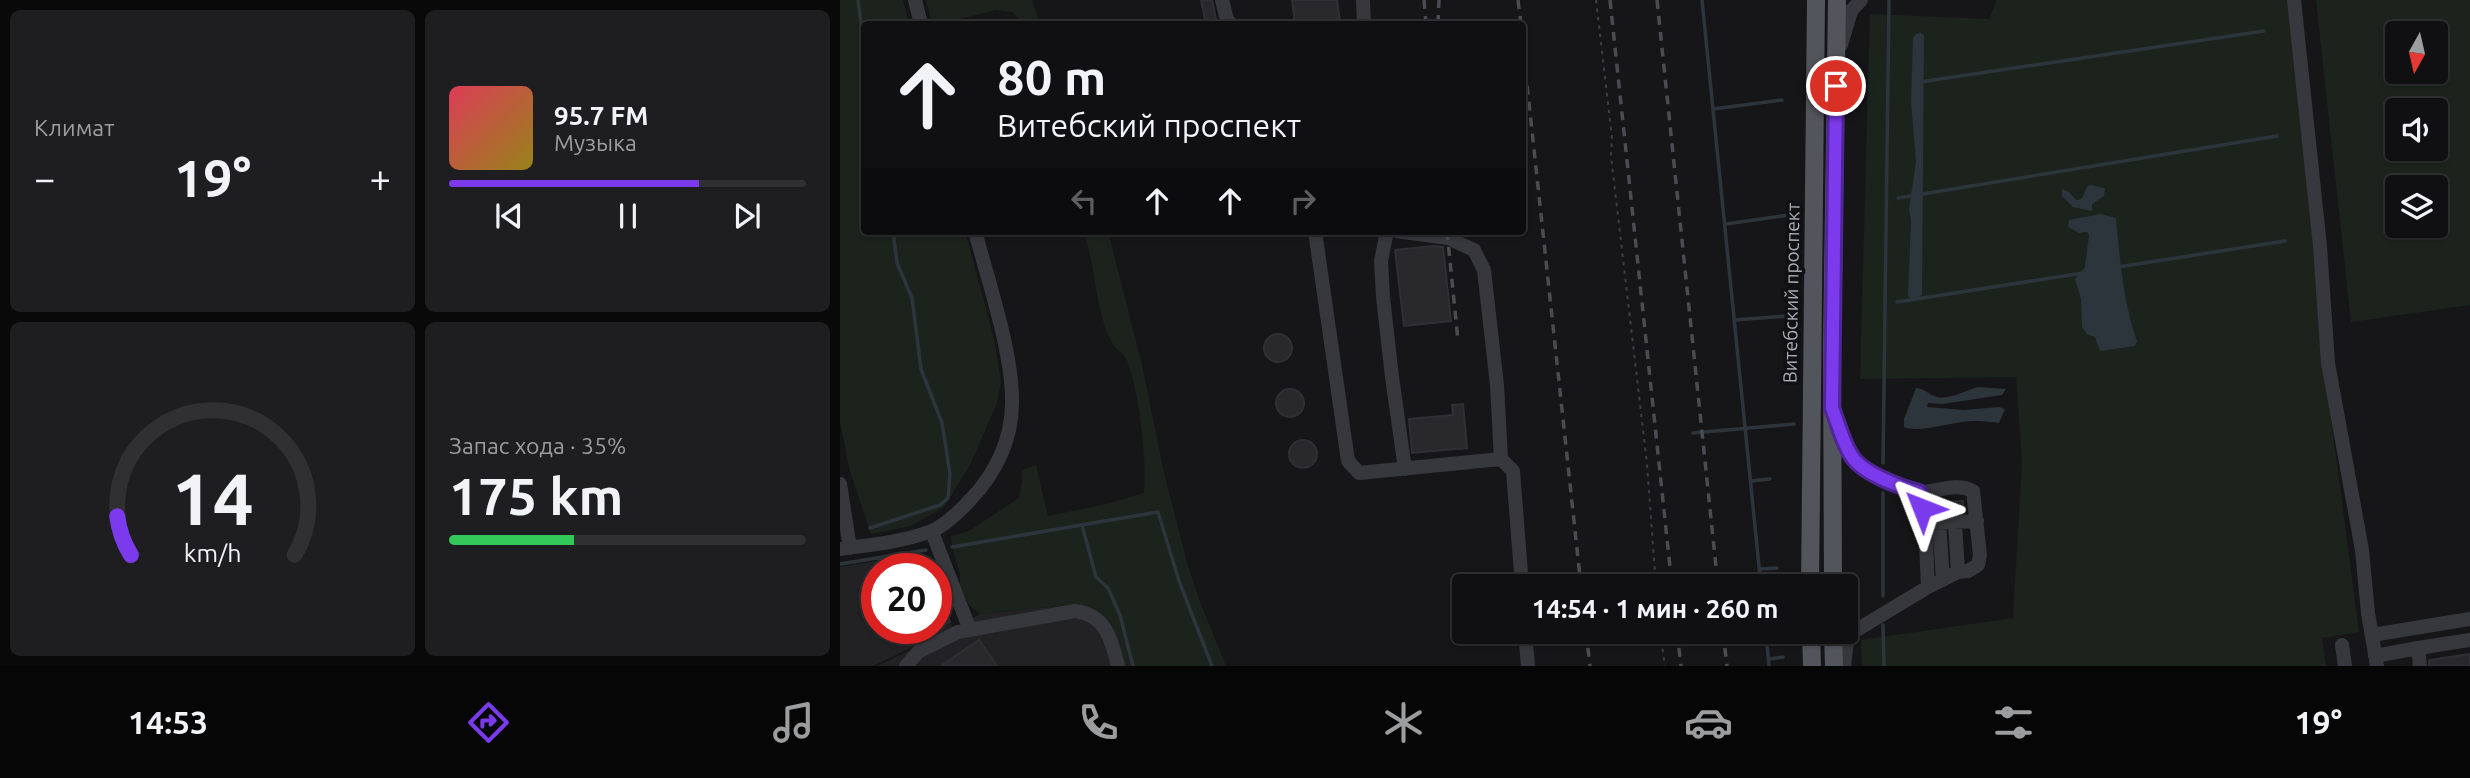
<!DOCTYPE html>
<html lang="ru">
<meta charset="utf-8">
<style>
body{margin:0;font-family:Ubuntu,sans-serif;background:#1e1e20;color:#f1f3f6;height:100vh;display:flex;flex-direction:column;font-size:26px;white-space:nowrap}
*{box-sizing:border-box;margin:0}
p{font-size:23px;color:#9c9d9f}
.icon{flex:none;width:38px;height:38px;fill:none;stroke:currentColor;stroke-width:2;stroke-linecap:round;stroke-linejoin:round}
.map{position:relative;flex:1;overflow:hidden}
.sheet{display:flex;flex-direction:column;gap:10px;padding:10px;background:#09090a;width:840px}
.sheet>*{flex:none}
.top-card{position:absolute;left:21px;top:21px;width:665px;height:214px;border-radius:7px;box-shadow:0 2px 5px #0004,0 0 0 2px #303032;background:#101012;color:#f1f3f6;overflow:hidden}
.needle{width:46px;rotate:188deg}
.buttons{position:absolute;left:1545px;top:21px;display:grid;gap:14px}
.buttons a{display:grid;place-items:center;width:63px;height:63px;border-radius:7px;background:#101012;box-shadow:0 2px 5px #0004,0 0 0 2px #303032;font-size:35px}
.speed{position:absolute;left:21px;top:553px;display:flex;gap:14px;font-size:35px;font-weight:700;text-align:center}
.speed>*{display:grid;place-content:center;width:91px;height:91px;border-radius:50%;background:#101012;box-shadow:0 2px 5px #0004,0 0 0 2px #303032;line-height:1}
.speed .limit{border:10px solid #d22;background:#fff;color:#111}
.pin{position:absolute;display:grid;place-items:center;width:60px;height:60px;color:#fff;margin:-30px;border:4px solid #fff;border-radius:50%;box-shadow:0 2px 7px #0007}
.me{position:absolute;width:77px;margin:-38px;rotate:315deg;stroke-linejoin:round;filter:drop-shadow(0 0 5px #0008)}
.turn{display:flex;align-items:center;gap:24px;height:147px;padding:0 21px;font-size:32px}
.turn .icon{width:91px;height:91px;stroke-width:2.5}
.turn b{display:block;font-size:49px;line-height:60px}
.lanes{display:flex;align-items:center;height:66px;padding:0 21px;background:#0003;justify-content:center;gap:35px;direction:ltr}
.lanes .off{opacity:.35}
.big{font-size:52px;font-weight:600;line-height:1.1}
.sheet .widget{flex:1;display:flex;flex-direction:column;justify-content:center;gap:10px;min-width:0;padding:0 24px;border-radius:10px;background:#1e1e20}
.sheet .dial{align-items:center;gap:0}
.dial svg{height:182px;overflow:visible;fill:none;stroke:#303032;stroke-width:7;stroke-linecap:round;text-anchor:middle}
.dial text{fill:#f1f3f6;stroke:none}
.song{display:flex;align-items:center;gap:21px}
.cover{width:84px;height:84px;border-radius:10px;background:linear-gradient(135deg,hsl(350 70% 55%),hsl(50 70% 35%))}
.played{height:7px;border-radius:4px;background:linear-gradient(90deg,#7c3aed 70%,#303032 70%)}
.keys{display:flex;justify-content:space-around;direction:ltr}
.heat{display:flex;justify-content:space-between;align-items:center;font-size:38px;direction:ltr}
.charge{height:10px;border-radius:5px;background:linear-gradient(90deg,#34c759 35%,#303032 0)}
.sheet .tiles{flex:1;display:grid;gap:10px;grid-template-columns:repeat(2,1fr)}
.trip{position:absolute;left:612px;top:574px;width:406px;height:70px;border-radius:7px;background:#101012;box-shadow:0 2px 5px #0004,0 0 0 2px #303032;font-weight:600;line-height:70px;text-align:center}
.dock{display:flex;height:112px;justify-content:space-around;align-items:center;background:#060607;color:#9c9d9f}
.dock .icon{width:49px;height:49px}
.dock .on{color:#7c3aed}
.dock b{font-size:32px;color:#f1f3f6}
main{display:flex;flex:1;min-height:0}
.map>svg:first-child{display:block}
.built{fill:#222225}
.green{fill:#1c231d;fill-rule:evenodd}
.water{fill:#2c353c}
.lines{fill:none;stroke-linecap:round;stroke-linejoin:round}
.stream{stroke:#2c353c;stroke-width:3.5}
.building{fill:#29292c;stroke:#303034;stroke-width:2}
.path{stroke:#3d3f44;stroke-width:2;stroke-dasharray:3.5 5;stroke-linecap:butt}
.minor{stroke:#37383d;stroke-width:14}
.major{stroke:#53555c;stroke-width:18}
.rail{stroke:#4a4c52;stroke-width:3.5;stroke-dasharray:9 7;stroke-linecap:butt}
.route-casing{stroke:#51269a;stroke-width:18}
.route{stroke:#7c3aed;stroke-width:12}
.labels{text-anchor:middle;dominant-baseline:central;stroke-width:7;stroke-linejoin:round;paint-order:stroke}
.street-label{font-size:19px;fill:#a8adb8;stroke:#111113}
</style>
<main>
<section class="sheet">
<div class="tiles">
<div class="widget"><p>Климат</p>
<div class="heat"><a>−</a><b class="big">19°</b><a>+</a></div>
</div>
<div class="widget">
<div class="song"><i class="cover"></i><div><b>95.7 FM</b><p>Музыка</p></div></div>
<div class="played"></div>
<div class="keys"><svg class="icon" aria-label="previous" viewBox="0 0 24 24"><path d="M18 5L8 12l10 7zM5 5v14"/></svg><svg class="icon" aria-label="pause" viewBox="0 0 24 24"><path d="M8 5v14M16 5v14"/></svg><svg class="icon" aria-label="next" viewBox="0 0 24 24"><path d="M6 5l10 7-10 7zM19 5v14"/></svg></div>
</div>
<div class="widget dial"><svg viewBox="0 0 100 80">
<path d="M14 69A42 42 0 1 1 86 69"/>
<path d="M14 69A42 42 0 0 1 8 52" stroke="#7c3aed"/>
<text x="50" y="56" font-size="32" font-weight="700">14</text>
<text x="50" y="72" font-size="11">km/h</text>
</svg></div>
<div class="widget"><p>Запас хода · 35%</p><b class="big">175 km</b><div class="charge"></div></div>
</div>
</section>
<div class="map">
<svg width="1630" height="666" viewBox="0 0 1630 666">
<rect width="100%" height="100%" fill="#161618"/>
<path class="built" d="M 83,553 L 89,569 L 37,569 L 37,628 L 96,628 L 96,586 L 113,628 L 33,666 L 0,666 L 0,567 Z
M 238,604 L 250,608 L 272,628 L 283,647 L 288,666 L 37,666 L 109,632 L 140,614 Z"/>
<path class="green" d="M 0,0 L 63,0 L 69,24 L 24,24 L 24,231 L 125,231 L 154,339 L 161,381 L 157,403 L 130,465 L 104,507 L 71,526 L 31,534 L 10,471 L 0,422 Z
M 86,0 L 192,0 L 200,24 L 183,24 L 173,12 L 156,10 L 99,24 L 91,20 Z
M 1157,0 L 1452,0 L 1482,350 L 1519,632 L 1482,638 L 1486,666 L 1022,666 L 1021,640 L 1173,618 L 1182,461 L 1176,377 L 1020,379 L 1030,14 L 1149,19 Z
M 1476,0 L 1630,0 L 1630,305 L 1511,322 ZM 1596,33 L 1596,72 L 1558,72 L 1558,33 ZM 1596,110 L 1596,149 L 1558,149 L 1558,110 ZM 1596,187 L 1596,226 L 1558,226 L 1558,187 Z
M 243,231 L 268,231 L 302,365 L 324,473 L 348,566 L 360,602 L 386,666 L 288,666 C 281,638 267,613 238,604 L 140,614 L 129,605 L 120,586 L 120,574 L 112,547 L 111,536 L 129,531 L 179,498 L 182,482 L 182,470 L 196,465 L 208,516 L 267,504 L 304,493 C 307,458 299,392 287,360 C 284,353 277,351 273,344 C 269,337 265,328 263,320 C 254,290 254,260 243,231 Z"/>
<path class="water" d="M 1081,33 L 1084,35 L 1082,294 L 1077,300 L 1068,297 L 1071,221 L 1069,209 L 1076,162 L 1071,102 L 1073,38 L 1076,34 Z
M 1250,185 L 1265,188 L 1264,196 L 1252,204 L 1252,211 L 1233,207 L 1222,196 L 1222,189 L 1229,192 L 1236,200 C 1245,200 1243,193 1247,187 Z
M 1261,214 L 1276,218 C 1280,261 1283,301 1297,341 L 1295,346 L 1260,351 L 1255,337 L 1247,334 L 1242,327 L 1241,299 L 1235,279 L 1245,267 L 1249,235 L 1247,232 L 1239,233 L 1228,227 L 1229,220 Z
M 1138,387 L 1166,389 L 1162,395 L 1102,404 L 1088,403 L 1087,407 L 1124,410 L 1159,407 L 1165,409 L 1159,423 C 1152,422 1144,421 1136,421 C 1116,420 1080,434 1064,427 L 1064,419 L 1076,388 C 1084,388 1089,395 1097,397 C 1109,400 1127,390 1138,387 Z"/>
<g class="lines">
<path class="stream" d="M 18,0 L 24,45
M 862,0 L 921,586
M 1080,82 L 1424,31
M 873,109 L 942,100
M 1058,198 L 1437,136
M 886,224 L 949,215
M 1278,267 L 1445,241
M 1057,302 L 1243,273
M 894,320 L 948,316
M 853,433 L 954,424
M 1043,463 L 1049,1
M 911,481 L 930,479
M 242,525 L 256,577 L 268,588 L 280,615 L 293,666
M 30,528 L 100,505 L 108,498 L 110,474 L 102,423 L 81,369 L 72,298 L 57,263 L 53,231
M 112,547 L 318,512 L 339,581 L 372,666
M 0,564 L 86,550
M 920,569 L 937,568
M 1043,596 L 1043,493
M 1043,625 L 1044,666
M 926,632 L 929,666
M 929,659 L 943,657"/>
</g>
<path class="building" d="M 361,0 L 372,0 L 377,24 L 366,24 Z
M 452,0 L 497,0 L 500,22 L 455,24 Z
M 594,246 L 603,247 L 611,321 L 564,326 L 555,250 Z
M424 348a14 14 0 1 1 28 0a14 14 0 1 1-28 0Z
M436 403a14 14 0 1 1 28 0a14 14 0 1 1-28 0Z
M 623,404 L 627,448 L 572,453 L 569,419 L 613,415 L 612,405 Z
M449 454a14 14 0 1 1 28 0a14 14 0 1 1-28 0Z
M 1123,501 L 1123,512 L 1093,513 L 1091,503 Z
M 96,589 L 110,622 L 100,626 L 96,617 Z
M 139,640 L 157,666 L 101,666 Z
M 1630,654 L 1630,666 L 1589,666 L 1589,660 Z"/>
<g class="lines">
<path class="path" d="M 756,0 L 772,138 L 771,156 L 807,464 L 816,586
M 820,632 L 825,666"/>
<path class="minor" d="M 75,0 L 81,24
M 382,0 L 387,20 L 391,24
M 523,0 L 524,24
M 1454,0 L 1480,246 L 1488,363 L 1522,550 L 1528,613 L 1537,666
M 1001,45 L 1011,11 L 1021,0
M 475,231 L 508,461 L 519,473 L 661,459 L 673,471 L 682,586
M 547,231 L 541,261 L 543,297 L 552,377 L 565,469
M 556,231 L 608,238 L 634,250 L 644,270 L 657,385 L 661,459
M 994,413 C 1010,456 1007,460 1049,481 C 1058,485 1070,492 1080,492 C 1098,492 1115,482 1133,491 L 1140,555 L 1138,565 L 1128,571 L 1118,572 L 1088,587 L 1015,631 L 1007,642 L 1004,666
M 0,484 L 10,548
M 1079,492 L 1085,523 L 1088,587
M 1089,523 L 1137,521
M 1099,523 L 1103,580
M 1115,523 L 1118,572
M 92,532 L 130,630
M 0,549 C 29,545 61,542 89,532 C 104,527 120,511 131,499 C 155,474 172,440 172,403 C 173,353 148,281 135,231
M 685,632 L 688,666
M 1532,635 L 1630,619
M 1502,645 L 1505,666
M 1578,648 L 1630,640
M 1535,656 L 1578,648 L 1580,666
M 66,666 L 78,652 L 118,632 L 235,611 C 266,615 271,639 278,666"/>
<path class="major" d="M 970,586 L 976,0
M 993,586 L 992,347 L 997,0
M 971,632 L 972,666
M 993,632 L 994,666"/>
<path class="rail" d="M 584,0 L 586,24
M 678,0 L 681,24
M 770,0 L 832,586
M 817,0 L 878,586
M 598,24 L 599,0
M 682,38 L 741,586
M 607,231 L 618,341
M 746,632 L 750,666
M 837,632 L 841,666
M 883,632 L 887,666"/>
</g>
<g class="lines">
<g class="route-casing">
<path id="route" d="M 996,86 L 992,408 C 998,423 1002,441 1011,455 C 1021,473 1060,487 1079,492 L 1082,508"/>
</g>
<use href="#route" class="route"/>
</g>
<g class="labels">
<g class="street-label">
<text transform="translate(951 293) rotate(-89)">Витебский проспект</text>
</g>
</g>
</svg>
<div class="buttons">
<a><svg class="needle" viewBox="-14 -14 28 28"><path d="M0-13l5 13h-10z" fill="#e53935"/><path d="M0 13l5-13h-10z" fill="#9c9d9f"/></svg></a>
<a><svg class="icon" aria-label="sound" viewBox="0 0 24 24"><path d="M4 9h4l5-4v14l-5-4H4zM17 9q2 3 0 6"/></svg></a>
<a><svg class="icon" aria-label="layers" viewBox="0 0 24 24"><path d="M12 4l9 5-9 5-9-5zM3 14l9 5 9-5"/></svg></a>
</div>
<div class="speed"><div class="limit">20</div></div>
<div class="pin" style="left:996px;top:86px;background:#d93025"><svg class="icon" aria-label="arrive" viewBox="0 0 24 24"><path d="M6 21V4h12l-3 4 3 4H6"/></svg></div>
<svg class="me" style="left:1082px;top:508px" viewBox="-20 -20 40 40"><path d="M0-17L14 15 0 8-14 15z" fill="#7c3aed" stroke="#fff" stroke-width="4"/></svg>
<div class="trip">14:54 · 1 мин · 260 m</div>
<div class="top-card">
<div class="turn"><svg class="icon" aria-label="ahead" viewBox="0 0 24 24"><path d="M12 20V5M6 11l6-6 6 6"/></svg><div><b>80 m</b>Витебский проспект</div></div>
<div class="lanes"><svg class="icon off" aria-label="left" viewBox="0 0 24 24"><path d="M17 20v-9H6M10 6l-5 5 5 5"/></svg><svg class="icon" aria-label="ahead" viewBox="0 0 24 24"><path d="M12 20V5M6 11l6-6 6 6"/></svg><svg class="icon" aria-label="ahead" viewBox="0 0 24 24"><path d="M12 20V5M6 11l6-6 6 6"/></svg><svg class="icon off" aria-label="right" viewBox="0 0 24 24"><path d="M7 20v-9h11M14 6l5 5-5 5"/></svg></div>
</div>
</div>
</main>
<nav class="dock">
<b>14:53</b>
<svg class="icon on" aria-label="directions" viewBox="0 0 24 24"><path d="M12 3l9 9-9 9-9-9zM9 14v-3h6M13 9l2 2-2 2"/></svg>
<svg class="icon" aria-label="music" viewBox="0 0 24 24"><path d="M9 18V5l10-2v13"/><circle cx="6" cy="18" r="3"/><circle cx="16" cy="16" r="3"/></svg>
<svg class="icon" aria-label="phone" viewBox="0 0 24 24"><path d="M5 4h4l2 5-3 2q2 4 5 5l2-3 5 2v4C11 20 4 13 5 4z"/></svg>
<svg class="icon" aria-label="climate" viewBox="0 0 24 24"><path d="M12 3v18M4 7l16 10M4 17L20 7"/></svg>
<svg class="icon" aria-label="car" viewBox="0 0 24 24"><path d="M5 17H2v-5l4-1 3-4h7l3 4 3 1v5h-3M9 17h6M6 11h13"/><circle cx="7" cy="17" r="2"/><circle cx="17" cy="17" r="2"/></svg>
<svg class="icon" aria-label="filters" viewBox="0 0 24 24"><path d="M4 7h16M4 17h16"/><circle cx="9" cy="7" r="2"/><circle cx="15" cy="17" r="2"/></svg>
<b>19°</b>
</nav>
